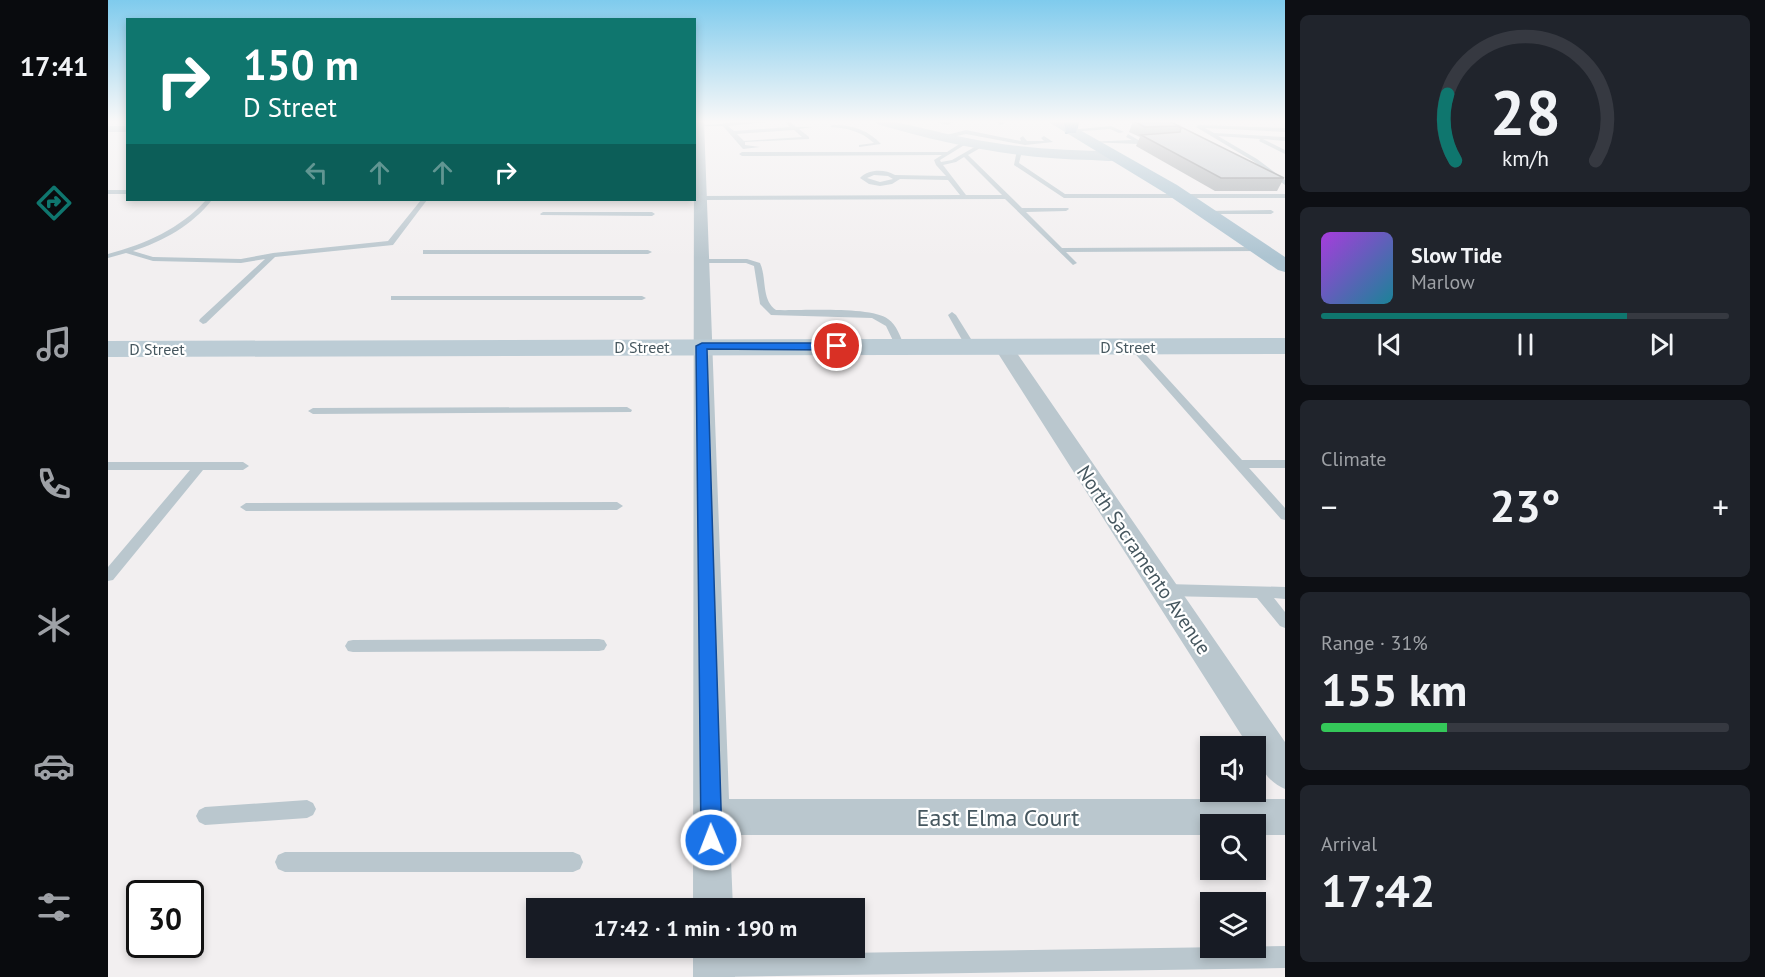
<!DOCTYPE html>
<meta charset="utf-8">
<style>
body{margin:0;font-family:"PT Sans",sans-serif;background:#20242c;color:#f1f3f6;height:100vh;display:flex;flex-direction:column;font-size:22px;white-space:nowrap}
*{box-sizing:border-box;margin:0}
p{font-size:20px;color:#9ea1a6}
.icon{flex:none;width:33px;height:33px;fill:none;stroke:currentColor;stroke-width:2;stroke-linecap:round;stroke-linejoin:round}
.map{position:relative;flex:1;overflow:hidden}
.panel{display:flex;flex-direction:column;gap:15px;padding:15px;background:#0d0f14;width:480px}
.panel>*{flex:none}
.banner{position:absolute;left:18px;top:18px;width:570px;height:183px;border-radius:0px;box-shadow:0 3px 9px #0003;background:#0f766e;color:#fff;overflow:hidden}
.tools{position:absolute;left:1092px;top:736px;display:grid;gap:12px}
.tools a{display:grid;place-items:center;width:66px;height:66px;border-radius:0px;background:#171b24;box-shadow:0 3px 9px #0003;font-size:30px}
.speed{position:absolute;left:18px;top:880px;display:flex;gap:12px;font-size:30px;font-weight:700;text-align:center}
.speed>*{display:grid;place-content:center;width:78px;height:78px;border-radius:50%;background:#171b24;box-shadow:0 3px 9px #0003;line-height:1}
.speed .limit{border:3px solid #111;border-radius:9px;background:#fff;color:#111}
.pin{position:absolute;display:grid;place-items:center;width:51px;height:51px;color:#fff;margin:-26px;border:3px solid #fff;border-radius:50%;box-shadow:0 2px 6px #0007}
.me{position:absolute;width:66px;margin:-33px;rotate:359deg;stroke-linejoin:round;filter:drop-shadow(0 0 4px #0008)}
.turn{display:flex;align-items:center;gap:21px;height:126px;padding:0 18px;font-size:27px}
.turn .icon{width:78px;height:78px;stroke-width:2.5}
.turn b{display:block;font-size:42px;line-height:51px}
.lanes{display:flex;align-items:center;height:57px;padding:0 18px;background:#0003;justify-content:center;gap:30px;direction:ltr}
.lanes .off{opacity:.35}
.big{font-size:45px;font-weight:700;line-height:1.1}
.panel .widget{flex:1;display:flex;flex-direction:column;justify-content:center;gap:9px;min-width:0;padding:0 21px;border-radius:9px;background:#20242c}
.panel .dial{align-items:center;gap:0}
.dial svg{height:156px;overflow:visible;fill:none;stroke:#363941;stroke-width:7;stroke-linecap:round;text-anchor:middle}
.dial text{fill:#f1f3f6;stroke:none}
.song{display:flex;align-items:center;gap:18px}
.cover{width:72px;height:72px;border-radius:9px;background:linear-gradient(135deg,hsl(280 70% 55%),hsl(190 70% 35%))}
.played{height:6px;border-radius:3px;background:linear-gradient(90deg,#0f766e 75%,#363941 75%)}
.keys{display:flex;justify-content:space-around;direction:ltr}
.heat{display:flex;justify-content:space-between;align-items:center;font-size:33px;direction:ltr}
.charge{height:9px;border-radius:4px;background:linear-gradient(90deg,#34c759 31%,#363941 0)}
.trip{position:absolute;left:418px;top:898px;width:339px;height:60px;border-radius:0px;background:#171b24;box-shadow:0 3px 9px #0003;font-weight:700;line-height:60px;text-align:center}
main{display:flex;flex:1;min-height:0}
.menu{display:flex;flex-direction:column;width:108px;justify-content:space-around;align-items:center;background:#090b0e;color:#9ea1a6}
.menu .icon{width:42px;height:42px}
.menu .active{color:#0f766e}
.menu b{font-size:27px;color:#f1f3f6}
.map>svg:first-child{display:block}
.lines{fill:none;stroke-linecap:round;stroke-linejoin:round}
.highway-casing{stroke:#6e96af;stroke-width:2}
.lane{fill:#bac7ce;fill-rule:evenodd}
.street{fill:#bac7ce;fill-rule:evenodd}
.secondary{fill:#bcccd5;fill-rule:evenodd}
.primary{fill:#adc4d1;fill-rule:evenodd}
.highway{fill:#83abc3;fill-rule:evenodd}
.wall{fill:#adb1b5}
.building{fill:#c9ced3;stroke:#8d9094;stroke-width:1.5}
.route{fill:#1a73e8;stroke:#114b97;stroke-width:1.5}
.labels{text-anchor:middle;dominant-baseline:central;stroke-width:4.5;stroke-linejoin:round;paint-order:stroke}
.far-street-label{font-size:16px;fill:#46575f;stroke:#fff}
.street-label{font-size:20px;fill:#46575f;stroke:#fff}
.near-street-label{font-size:24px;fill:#46575f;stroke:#fff}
</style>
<main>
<nav class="menu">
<b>17:41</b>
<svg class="icon active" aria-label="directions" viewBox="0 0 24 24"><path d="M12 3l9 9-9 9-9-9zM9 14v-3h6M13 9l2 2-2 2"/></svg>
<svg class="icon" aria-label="music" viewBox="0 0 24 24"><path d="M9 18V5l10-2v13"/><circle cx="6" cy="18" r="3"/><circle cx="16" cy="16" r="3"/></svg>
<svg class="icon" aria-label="phone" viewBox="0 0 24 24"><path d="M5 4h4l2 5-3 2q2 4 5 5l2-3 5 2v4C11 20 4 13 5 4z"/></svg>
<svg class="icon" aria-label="climate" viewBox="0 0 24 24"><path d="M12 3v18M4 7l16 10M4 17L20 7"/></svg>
<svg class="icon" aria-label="car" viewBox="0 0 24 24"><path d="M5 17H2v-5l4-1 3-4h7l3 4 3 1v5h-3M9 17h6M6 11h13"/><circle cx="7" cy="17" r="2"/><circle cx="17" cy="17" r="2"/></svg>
<svg class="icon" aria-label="filters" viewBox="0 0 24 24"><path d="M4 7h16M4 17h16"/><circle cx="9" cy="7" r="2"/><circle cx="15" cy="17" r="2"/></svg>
</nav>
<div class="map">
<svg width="1177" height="977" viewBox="0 0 1177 977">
<rect width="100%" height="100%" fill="#f2eff0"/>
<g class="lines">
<g class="highway-casing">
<path id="highway" d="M 956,121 L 970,121 L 968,133 L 958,133 Z"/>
</g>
<path class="lane" d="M 642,121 L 669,121 L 620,126 L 626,131 L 682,127 L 676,121 L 681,121 L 688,127 L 704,127 L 691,129 L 701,137 L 701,139 L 637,142 L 637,145 L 652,147 L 635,149 L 615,126 L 589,126 ZM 686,130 L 694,137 L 636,141 L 629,134 Z
M 825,121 L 849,121 L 839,125 Z
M 888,121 L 893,121 L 896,124 L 892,125 Z
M 724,125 C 742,124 761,130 773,144 L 751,147 L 751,145 L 766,143 C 753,131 739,128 722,127 Z
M 1090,125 L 1177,128 L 1177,132 L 1097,128 L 1106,133 L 1177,137 L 1177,141 L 1155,139 L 1177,150 L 1177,154 L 1151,141 L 1152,139 L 1110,136 L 1149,159 L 1177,180 L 1177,185 L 1145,161 L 1088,127 Z
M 1003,126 L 1016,132 L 1011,133 L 1002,129 L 963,132 L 960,130 Z
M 858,130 L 913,141 L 912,138 L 915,136 L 919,141 L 936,141 L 933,138 L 936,136 L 945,142 L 917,145 L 858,134 L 830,140 L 827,138 Z
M 1020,134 L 1034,142 L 1031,144 L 980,142 L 1024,140 L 1018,137 Z
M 856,141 L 858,144 L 832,160 L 833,162 L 844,160 L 870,145 L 874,145 L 874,147 L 860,155 L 914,208 L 960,208 L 961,209 L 958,211 L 918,212 L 954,248 L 1152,247 L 1156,249 L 1152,251 L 958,252 L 969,263 L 965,265 L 897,199 L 592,200 L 589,198 L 592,196 L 852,195 L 840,180 L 792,179 L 784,184 L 772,186 L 761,184 L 752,178 C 760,169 777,169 787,175 L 838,176 L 828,165 L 826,160 L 834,155 L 634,156 L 631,154 L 634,152 L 839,152 ZM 856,157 L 894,195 L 858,195 L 835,165 L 848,162 ZM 766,175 L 780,176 L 785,179 L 772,182 L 759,178 Z
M 909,150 L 914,151 L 911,163 L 957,194 L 1177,194 L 1177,198 L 956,198 L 906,165 Z
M 0,190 L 20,190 L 20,194 L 0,194 Z
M 98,200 L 104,200 C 84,225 56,241 25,251 L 45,257 L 133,259 L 165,253 L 280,241 L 313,200 L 319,200 L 285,245 L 167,257 L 98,323 L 95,324 L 91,321 L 92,319 L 157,259 L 133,263 L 45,261 L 18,253 L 0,258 L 0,254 C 37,244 72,229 98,200 Z
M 1098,211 L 1163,210 L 1166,212 L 1163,214 L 1096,214 L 1096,212 Z
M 435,212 L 544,212 L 547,214 L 544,216 L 433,215 L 432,214 Z
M 315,250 L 540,250 L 544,252 L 540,254 L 315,254 Z
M 590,259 L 639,259 L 652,263 C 659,278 653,300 668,310 C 692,311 763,306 780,319 C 789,325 792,337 797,347 L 792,350 L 789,349 L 778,326 L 764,318 L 663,315 L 652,304 L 646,266 L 638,263 L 593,263 L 589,261 Z
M 283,296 L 534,296 L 538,298 L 534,300 L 283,300 Z
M 844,312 L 848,315 L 868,347 L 866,349 L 863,350 L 858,347 L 840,315 Z
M 1026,344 L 1029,345 L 1134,460 L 1177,460 L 1177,468 L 1141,468 L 1177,508 L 1177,520 L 1173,519 L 1023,349 L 1021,347 Z
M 519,407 L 524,410 L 523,412 L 205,414 L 200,411 L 205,408 Z
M 0,462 L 135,462 L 141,466 L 135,470 L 95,470 L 5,580 L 0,581 L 0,567 L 82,470 L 0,470 Z
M 509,502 L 515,506 L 509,510 L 138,511 L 132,507 L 138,503 Z
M 1058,584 L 1177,587 L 1177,599 L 1166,598 L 1177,612 L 1177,628 L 1172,626 L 1149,598 L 1058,596 L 1053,594 L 1051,590 L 1053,586 Z
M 491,639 L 496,640 L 499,645 L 496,650 L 491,651 L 245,652 L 240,651 L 237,646 L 240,641 L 245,640 Z
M 199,800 L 205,803 L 208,809 L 205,815 L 199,818 L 97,825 L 91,822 L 88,816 L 91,810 L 97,807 Z
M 177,852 L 465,852 L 472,855 L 475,862 L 472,869 L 465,872 L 177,872 L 170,869 L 167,862 L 170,855 Z
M 1177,946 L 1177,968 L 611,977 L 603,974 L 600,966 L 603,958 L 611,955 Z"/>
<path class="street" d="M 586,121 L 596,121 L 621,799 L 1177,799 L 1177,835 L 1148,835 L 1148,825 L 1102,825 L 1102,835 L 622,835 L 625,909 L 585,909 Z
M 0,126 L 20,126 L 20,132 L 0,132 Z
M 895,341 L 902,343 L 1177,742 L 1177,789 C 1161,783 1148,765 1148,747 L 1141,747 L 886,347 L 888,343 Z
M 585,948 L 627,948 L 627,977 L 585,977 Z"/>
<path class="secondary" d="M 767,121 C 798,121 828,133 859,138 C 908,148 957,151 1007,151 L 1015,156 C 1008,164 994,160 984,160 C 911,159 839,145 769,124 Z
M 1177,338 L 1177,354 L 0,357 L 0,341 Z"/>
<path class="primary" d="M 939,121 L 956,121 L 1069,185 L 1177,257 L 1177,272 L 1170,270 L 1057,193 Z"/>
<use href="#highway" class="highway"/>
</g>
<path class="wall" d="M 1025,121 L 1061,121 L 1176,178 L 1169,191 L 1107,191 L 1028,146 L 1032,137 L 1021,132 Z"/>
<path class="building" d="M 1025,121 L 1061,121 L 1176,178 L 1113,178 L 1033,135 L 1072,132 L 1073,128 L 1069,126 L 1037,127 Z"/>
<linearGradient id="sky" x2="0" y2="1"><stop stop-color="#7fcbed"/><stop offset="0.47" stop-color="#f9f8f8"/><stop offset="1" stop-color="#f9f8f8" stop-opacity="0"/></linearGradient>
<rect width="1177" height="258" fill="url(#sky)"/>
<path class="route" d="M 594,343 L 729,343 L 734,346 L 729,350 L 599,349 L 614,840 L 611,848 L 603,851 L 596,848 L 593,840 L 588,346 Z"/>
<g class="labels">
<g class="far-street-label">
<text x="534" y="347">D Street</text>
<text x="1020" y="347">D Street</text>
<text x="49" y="349">D Street</text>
</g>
<g class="street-label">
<text transform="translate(1036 560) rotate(56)">North Sacramento Avenue</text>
</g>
<g class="near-street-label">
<text x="890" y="817">East Elma Court</text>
</g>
</g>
</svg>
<div class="tools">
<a><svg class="icon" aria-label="sound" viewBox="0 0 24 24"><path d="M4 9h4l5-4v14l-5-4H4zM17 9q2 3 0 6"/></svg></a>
<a><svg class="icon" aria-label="search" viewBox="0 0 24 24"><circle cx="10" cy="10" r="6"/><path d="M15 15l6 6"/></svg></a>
<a><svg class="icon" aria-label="layers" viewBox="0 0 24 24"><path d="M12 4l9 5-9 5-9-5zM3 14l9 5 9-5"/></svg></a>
</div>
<div class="speed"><div class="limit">30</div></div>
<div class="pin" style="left:729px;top:346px;background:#d93025"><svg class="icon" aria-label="arrive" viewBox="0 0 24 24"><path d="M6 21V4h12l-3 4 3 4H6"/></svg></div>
<svg class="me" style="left:603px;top:840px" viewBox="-20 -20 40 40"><circle r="17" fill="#1a73e8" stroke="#fff" stroke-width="3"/><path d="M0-11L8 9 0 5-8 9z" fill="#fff"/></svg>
<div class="trip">17:42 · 1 min · 190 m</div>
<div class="banner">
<div class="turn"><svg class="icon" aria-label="right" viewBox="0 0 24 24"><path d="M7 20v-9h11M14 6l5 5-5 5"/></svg><div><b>150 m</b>D Street</div></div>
<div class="lanes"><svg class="icon off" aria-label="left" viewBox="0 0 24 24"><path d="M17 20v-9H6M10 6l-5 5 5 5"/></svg><svg class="icon off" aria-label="ahead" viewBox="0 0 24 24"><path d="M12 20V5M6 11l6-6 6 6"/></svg><svg class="icon off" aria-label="ahead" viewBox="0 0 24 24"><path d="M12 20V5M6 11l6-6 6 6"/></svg><svg class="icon" aria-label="right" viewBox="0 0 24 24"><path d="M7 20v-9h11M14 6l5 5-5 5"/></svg></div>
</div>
</div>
<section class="panel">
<div class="widget dial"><svg viewBox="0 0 100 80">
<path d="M14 69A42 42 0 1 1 86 69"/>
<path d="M14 69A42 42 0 0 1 10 35" stroke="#0f766e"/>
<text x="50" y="56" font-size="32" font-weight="700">28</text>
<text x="50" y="72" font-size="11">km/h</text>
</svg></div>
<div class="widget">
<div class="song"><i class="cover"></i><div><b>Slow Tide</b><p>Marlow</p></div></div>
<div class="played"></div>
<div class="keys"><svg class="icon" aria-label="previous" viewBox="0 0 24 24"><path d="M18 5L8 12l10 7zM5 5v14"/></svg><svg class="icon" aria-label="pause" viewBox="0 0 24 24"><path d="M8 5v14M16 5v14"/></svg><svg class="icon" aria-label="next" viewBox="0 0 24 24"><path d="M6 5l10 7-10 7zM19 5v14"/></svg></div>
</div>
<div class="widget"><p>Climate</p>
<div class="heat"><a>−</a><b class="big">23°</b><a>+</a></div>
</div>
<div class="widget"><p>Range · 31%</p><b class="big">155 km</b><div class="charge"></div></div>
<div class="widget"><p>Arrival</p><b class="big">17:42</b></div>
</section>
</main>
